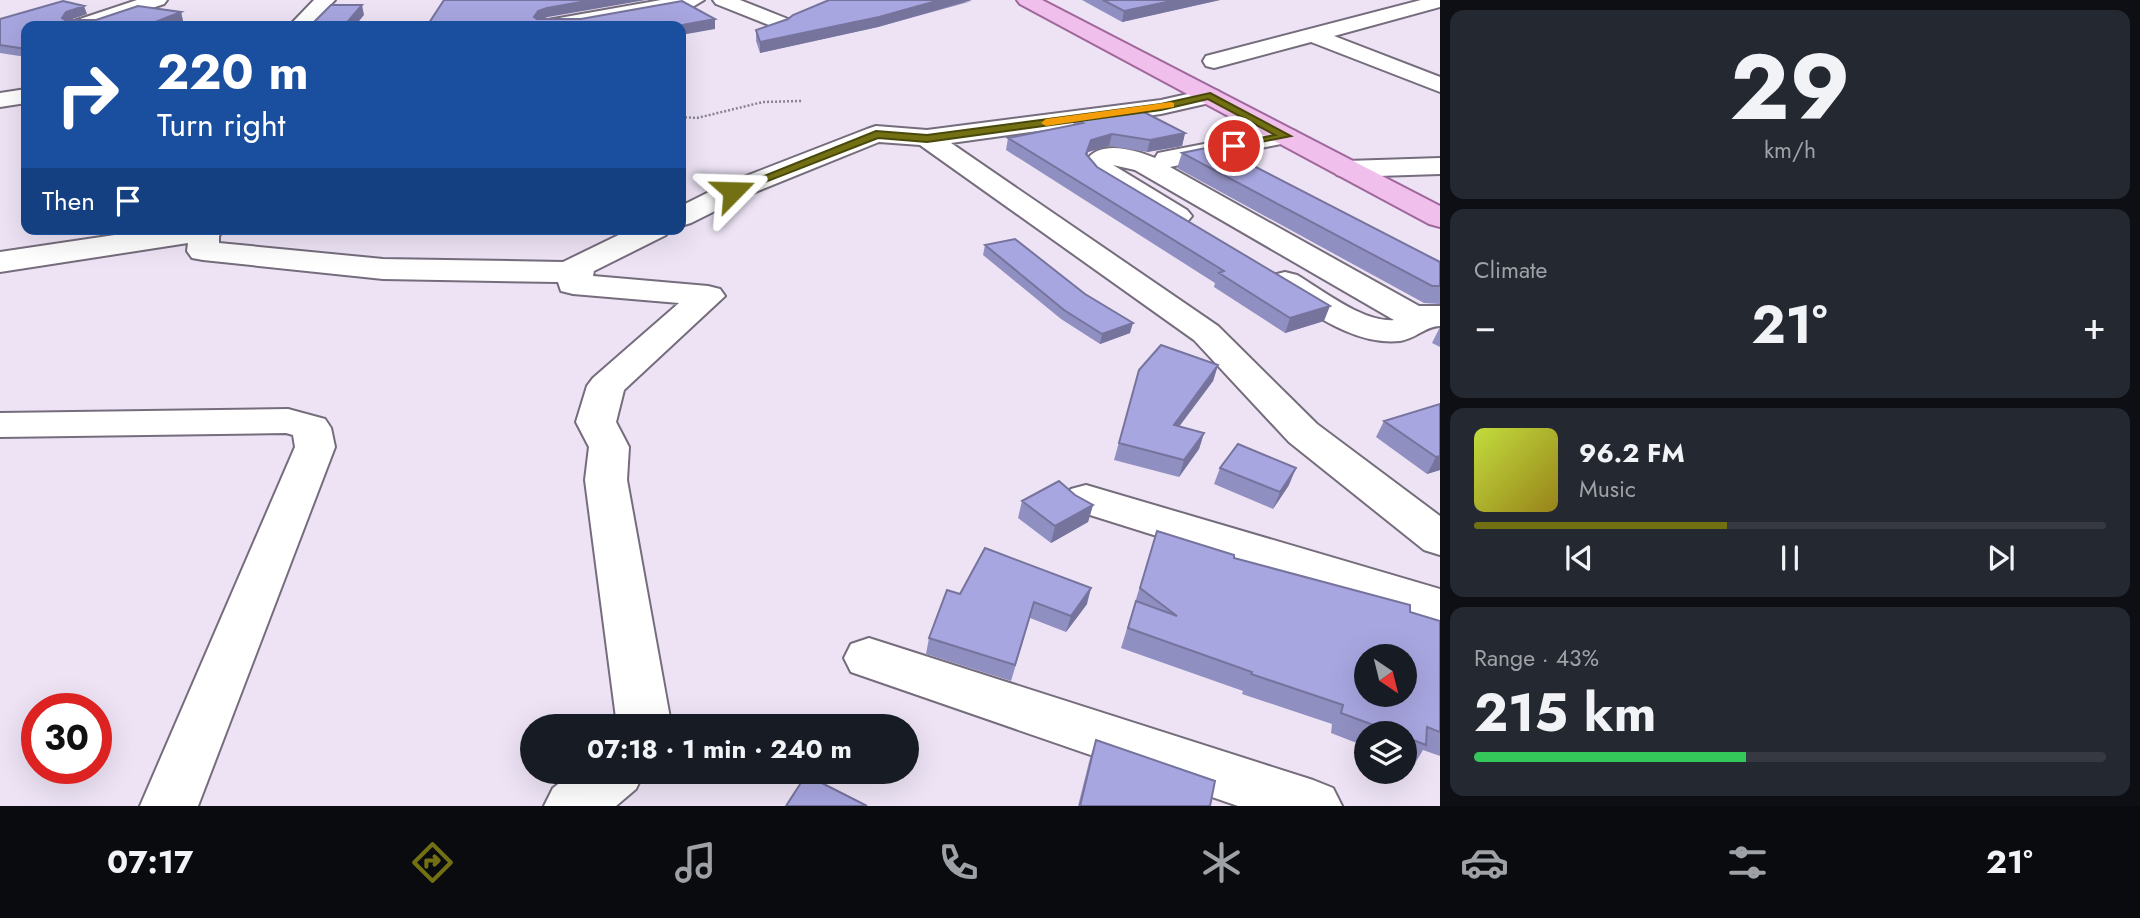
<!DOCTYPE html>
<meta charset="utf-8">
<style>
body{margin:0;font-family:Jost,sans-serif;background:#242831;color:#f1f3f6;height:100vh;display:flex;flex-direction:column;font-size:26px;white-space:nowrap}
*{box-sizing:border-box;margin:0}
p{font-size:23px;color:#9ea1a6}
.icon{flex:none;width:38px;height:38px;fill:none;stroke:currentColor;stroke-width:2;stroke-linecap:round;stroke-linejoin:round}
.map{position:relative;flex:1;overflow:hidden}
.panel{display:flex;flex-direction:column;gap:10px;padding:10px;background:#0d0f14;width:700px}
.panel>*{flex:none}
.banner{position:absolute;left:21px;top:21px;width:665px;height:214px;border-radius:14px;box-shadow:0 7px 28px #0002;background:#1a4fa0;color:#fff;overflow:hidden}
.needle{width:46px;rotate:145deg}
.fabs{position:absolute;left:1354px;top:644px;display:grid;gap:14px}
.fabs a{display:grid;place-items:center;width:63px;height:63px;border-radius:50%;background:#171b24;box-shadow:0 7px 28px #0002;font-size:35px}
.speed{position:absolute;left:21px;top:693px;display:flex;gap:14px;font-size:35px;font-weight:700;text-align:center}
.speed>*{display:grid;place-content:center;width:91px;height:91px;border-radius:50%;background:#171b24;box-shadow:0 7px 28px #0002;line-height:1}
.speed .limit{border:10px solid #d22;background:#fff;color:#111}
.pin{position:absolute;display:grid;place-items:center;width:60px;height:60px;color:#fff;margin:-30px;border:4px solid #fff;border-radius:50%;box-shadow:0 2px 7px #0007}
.me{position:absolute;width:77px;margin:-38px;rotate:68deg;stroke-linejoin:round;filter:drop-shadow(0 0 5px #0008)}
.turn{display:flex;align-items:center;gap:24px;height:147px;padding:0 21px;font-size:32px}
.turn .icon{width:91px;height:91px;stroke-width:2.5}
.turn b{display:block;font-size:49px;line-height:60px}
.then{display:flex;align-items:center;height:66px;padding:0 21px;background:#0003;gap:14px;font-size:26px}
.big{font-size:52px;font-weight:700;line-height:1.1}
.panel .card{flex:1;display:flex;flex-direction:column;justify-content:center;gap:10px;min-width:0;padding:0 24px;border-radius:14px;background:#242831}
.panel .dial{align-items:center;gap:0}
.dial b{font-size:91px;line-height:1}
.song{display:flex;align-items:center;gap:21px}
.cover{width:84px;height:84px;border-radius:10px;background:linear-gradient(135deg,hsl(70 70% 55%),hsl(50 70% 35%))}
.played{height:7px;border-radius:4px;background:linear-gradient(90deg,#727013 40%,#363941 40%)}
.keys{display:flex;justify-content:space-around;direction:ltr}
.heat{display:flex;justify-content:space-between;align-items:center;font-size:38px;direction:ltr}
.charge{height:10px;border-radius:5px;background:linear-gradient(90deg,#34c759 43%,#363941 0)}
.trip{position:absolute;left:520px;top:714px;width:399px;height:70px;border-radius:35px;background:#171b24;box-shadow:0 7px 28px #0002;font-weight:700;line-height:70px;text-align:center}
.menu{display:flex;height:112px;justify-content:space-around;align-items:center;background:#090b0e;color:#9ea1a6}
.menu .icon{width:49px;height:49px}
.menu .current{color:#727013}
.menu b{font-size:32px;color:#f1f3f6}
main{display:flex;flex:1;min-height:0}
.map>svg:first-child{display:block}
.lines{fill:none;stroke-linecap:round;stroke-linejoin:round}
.minor-casing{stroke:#756c7c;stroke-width:4}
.major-casing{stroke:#9f679a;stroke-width:4}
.path{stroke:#89828e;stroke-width:2.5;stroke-dasharray:2 2;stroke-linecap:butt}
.minor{fill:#fff;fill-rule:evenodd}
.major{fill:#f1bfec;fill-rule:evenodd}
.wall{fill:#908fc1}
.shaded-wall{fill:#76749d}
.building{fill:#a8a6e0;stroke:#76749d;stroke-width:2;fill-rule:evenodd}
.route{fill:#727013;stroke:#4a490c;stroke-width:2}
.slow{fill:#f59e0b}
</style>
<main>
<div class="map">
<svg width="1440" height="806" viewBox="0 0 1440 806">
<rect width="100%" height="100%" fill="#ede3f5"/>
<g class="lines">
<g class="minor-casing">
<path id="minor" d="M 137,0 L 167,0 L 164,4 L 98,26 L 68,26 L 71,22 Z
M 314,0 L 335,0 L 310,26 L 289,26 Z
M 661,0 L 704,0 L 694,6 L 581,26 L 538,26 L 541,22 L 548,20 Z
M 713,0 L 740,0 L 788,19 L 791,23 L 788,27 L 774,27 L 716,4 Z
M 1421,0 L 1440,0 L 1440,7 L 1334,36 L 1440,77 L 1440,92 L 1311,42 L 1214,68 L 1206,66 L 1203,61 L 1206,56 Z
M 26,89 L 26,103 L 0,107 L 0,93 Z
M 1210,89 L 1218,91 L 1222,96 L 1218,101 L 1161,114 L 951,143 L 1218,326 L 1317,424 L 1440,516 L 1440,555 L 1424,550 L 1289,442 L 1194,340 L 920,145 L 879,142 L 743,197 L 691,223 L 681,226 L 681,206 L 723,185 L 867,129 L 876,126 L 927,130 L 1161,100 Z
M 1286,128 L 1295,131 L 1299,136 L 1295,141 L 1170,167 L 1419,306 L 1440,306 L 1440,326 C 1426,326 1415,339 1400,341 C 1354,346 1310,311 1273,289 L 1269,282 L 1273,275 L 1285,272 L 1297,275 C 1322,290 1364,323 1394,320 L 1135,170 L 1113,165 L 1187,210 L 1192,216 L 1187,222 L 1177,225 L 1167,222 C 1148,211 1088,182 1086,161 C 1100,139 1135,150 1155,158 L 1158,153 L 1168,151 Z
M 1440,158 L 1440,174 L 1347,177 L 1337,175 L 1333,169 L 1337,163 L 1347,161 Z
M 155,229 L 224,229 L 219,236 L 219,243 L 383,259 L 563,262 L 631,229 L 670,229 L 666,235 L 594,271 L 593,276 L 708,286 L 720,289 L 725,296 L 624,390 L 616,422 L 629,447 L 627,480 L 670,718 L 666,726 L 612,726 L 616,718 L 585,480 L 589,447 L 576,422 L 587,386 L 593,378 L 679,303 L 573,294 L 561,291 L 558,282 L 383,279 L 203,260 L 192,258 L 187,251 L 188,243 L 0,272 L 0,252 Z
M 288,409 L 325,419 L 331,428 L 335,447 L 198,806 L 140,806 L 295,447 L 293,435 L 286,433 L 0,437 L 0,413 Z
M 1086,485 L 1440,589 L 1440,625 L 1071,509 L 1064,499 L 1071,489 Z
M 869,638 L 1313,780 L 1333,788 L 1342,806 L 1238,806 L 851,672 L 844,658 L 851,644 Z
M 574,772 L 644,772 L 636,789 L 616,806 L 544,806 L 553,788 Z"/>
</g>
<g class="major-casing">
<path id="major" d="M 1017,0 L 1042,0 L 1440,206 L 1440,227 L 1429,224 L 1020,4 Z"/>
</g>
<path class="path" d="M 681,117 L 697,118 L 763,102 L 801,101"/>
<use href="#minor" class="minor"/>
<use href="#major" class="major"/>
</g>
<path class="wall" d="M 1082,0 L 1220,0 L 1122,22 Z
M 972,1 L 878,27 L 760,53 L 756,41 L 756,30 Z
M 181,12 L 183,21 L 26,26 L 26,57 L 0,53 L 0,19 L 87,14 L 69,20 L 96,20 Z
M 1075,118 L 1185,133 L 1182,146 L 1147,152 L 1109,146 L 1088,152 L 1087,155 L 1097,167 L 1324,321 L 1285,333 L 1214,287 L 1215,283 L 1006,150 L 1008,138 L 1073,125 Z
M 1182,153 L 1440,262 L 1440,304 L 1424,303 L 1177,168 Z
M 985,245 L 1130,333 L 1100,344 L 1061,319 L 983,255 Z
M 1440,327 L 1440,347 L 1432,343 Z
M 1218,365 L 1213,381 L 1179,427 L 1204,433 L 1199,449 L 1179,477 L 1114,460 L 1139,370 Z
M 1440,404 L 1440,470 L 1427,474 L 1376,437 L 1384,421 Z
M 1220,468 L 1289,485 L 1273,509 L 1214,484 Z
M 1075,495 L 1093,505 L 1088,522 L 1051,543 L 1018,518 L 1022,501 Z
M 1157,531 L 1234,558 L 1440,621 L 1440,756 L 1423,750 L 1414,765 L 1405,761 L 1405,733 L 1367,733 L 1367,747 L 1331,733 L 1332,724 L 1242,694 L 1243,691 L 1121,648 Z
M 960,594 L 1087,604 L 1066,632 L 1030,618 L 1011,681 L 926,654 L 929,638 Z
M 1096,740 L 1210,806 L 1078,806 L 1090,758 Z"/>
<path class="shaded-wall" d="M 592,0 L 646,0 L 548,17 L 539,20 L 534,17 L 538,11 L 547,8 Z
M 940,0 L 972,0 L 878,27 L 760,53 L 760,42 Z
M 1176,0 L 1220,0 L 1122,22 L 1124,11 Z
M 362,5 L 364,15 L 355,26 L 344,26 Z
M 84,6 L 87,14 L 69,20 L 65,26 L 62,18 L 66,12 Z
M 181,12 L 183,21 L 169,26 L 145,26 Z
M 715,19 L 715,29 L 681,35 L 681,26 L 677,26 Z
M 1185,133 L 1182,146 L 1147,152 L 1150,140 Z
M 1112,134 L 1109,146 L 1088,152 L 1083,167 L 1091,140 Z
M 1330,306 L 1324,321 L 1285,333 L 1290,318 Z
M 1133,323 L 1130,333 L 1100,344 L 1102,334 Z
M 1218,365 L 1213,381 L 1168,441 L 1174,425 Z
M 1204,433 L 1199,449 L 1179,477 L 1184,460 Z
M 1440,456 L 1440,470 L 1427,474 L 1436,457 Z
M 1296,468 L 1289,485 L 1273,509 L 1280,492 Z
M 1093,505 L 1088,522 L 1051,543 L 1055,526 Z
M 1091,588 L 1087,604 L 1066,632 L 1071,616 Z"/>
<path class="building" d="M 444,0 L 592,0 L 547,8 L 538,11 L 534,17 L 537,19 L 581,19 L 682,1 L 715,19 L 677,26 L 427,26 Z
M 829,0 L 940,0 L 879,17 L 760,42 L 756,30 L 788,19 L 793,15 Z
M 1103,0 L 1176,0 L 1124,11 Z
M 63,1 L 84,6 L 66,12 L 62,18 L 65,20 L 96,20 L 138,6 L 181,12 L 145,26 L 26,26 L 26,49 L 0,45 L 0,19 Z
M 331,5 L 362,5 L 344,26 L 310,26 Z
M 1136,108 L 1185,133 L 1150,140 L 1112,134 L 1091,140 L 1086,154 L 1097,167 L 1330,306 L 1290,318 L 1219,273 L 1224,271 L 1008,138 L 1083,123 L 1075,118 Z
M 1215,146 L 1440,262 L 1440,286 L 1432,286 L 1182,153 Z
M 1015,239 L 1085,294 L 1133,323 L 1102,334 L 1064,310 L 985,245 Z
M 1161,345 L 1218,365 L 1174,425 L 1204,433 L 1184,460 L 1119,443 L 1139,370 Z
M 1440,404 L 1440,456 L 1436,457 L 1384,421 Z
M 1238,444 L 1296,468 L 1280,492 L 1220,468 Z
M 1059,481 L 1075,495 L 1093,505 L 1055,526 L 1022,501 Z
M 1157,531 L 1234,555 L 1234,558 L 1410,605 L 1410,612 L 1440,621 L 1440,732 L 1427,727 L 1426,745 L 1405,737 L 1405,733 L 1395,733 L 1341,713 L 1343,705 L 1251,674 L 1252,672 L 1128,628 L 1136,601 L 1177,616 L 1140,588 ZM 1367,656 L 1405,656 L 1405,695 L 1367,695 Z
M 985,548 L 1091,588 L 1071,616 L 1034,602 L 1015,665 L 929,638 L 947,590 L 960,594 Z
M 1096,740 L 1215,781 L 1210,806 L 1080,806 Z
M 806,775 L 867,806 L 786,806 Z"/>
<path class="route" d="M 1210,93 L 1291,136 L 1231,148 L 1231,144 L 1275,135 L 1208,99 L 1161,110 L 927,142 L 878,138 L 737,193 L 727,191 L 876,131 L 927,135 L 1161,104 Z"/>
<path class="slow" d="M 1171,102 L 1174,103 L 1174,107 L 1046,126 L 1041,123 L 1046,119 Z"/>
</svg>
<div class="fabs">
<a><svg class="needle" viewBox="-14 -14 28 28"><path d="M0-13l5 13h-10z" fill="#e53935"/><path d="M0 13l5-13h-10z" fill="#9ea1a6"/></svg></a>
<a><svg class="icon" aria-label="layers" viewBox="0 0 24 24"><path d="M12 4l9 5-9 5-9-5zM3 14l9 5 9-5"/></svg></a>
</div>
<div class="speed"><div class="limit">30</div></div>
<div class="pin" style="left:1234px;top:146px;background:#d93025"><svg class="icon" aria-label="arrive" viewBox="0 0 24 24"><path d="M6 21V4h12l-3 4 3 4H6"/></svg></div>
<svg class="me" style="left:733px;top:191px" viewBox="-20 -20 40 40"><path d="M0-17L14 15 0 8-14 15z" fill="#727013" stroke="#fff" stroke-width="4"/></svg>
<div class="trip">07:18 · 1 min · 240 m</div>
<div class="banner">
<div class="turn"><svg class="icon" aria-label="right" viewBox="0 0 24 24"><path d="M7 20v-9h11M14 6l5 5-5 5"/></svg><div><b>220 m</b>Turn right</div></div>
<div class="then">Then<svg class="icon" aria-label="arrive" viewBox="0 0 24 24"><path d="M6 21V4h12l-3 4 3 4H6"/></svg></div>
</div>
</div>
<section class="panel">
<div class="card dial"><b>29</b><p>km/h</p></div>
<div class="card"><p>Climate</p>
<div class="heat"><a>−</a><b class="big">21°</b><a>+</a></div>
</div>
<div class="card">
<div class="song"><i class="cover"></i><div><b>96.2 FM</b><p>Music</p></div></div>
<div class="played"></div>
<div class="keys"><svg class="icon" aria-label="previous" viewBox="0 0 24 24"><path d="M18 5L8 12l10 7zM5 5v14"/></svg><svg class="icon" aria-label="pause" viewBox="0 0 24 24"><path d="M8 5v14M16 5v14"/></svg><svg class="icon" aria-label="next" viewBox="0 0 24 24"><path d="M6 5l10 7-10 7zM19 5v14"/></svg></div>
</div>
<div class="card"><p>Range · 43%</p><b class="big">215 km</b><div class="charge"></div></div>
</section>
</main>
<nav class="menu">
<b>07:17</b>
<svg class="icon current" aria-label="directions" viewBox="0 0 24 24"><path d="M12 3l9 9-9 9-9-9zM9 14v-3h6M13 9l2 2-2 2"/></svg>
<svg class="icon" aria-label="music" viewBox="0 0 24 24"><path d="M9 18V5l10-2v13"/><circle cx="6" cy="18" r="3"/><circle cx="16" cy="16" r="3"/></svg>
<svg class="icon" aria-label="phone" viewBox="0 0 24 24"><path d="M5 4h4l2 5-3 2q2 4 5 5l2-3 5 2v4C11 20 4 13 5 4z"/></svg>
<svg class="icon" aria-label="climate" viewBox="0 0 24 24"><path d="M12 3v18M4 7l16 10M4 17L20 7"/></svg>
<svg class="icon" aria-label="car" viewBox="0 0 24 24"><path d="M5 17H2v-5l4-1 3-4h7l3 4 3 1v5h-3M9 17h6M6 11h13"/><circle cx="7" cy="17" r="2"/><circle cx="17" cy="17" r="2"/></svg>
<svg class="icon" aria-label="filters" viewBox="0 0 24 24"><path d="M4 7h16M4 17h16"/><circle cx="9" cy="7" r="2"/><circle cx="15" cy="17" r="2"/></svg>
<b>21°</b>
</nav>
